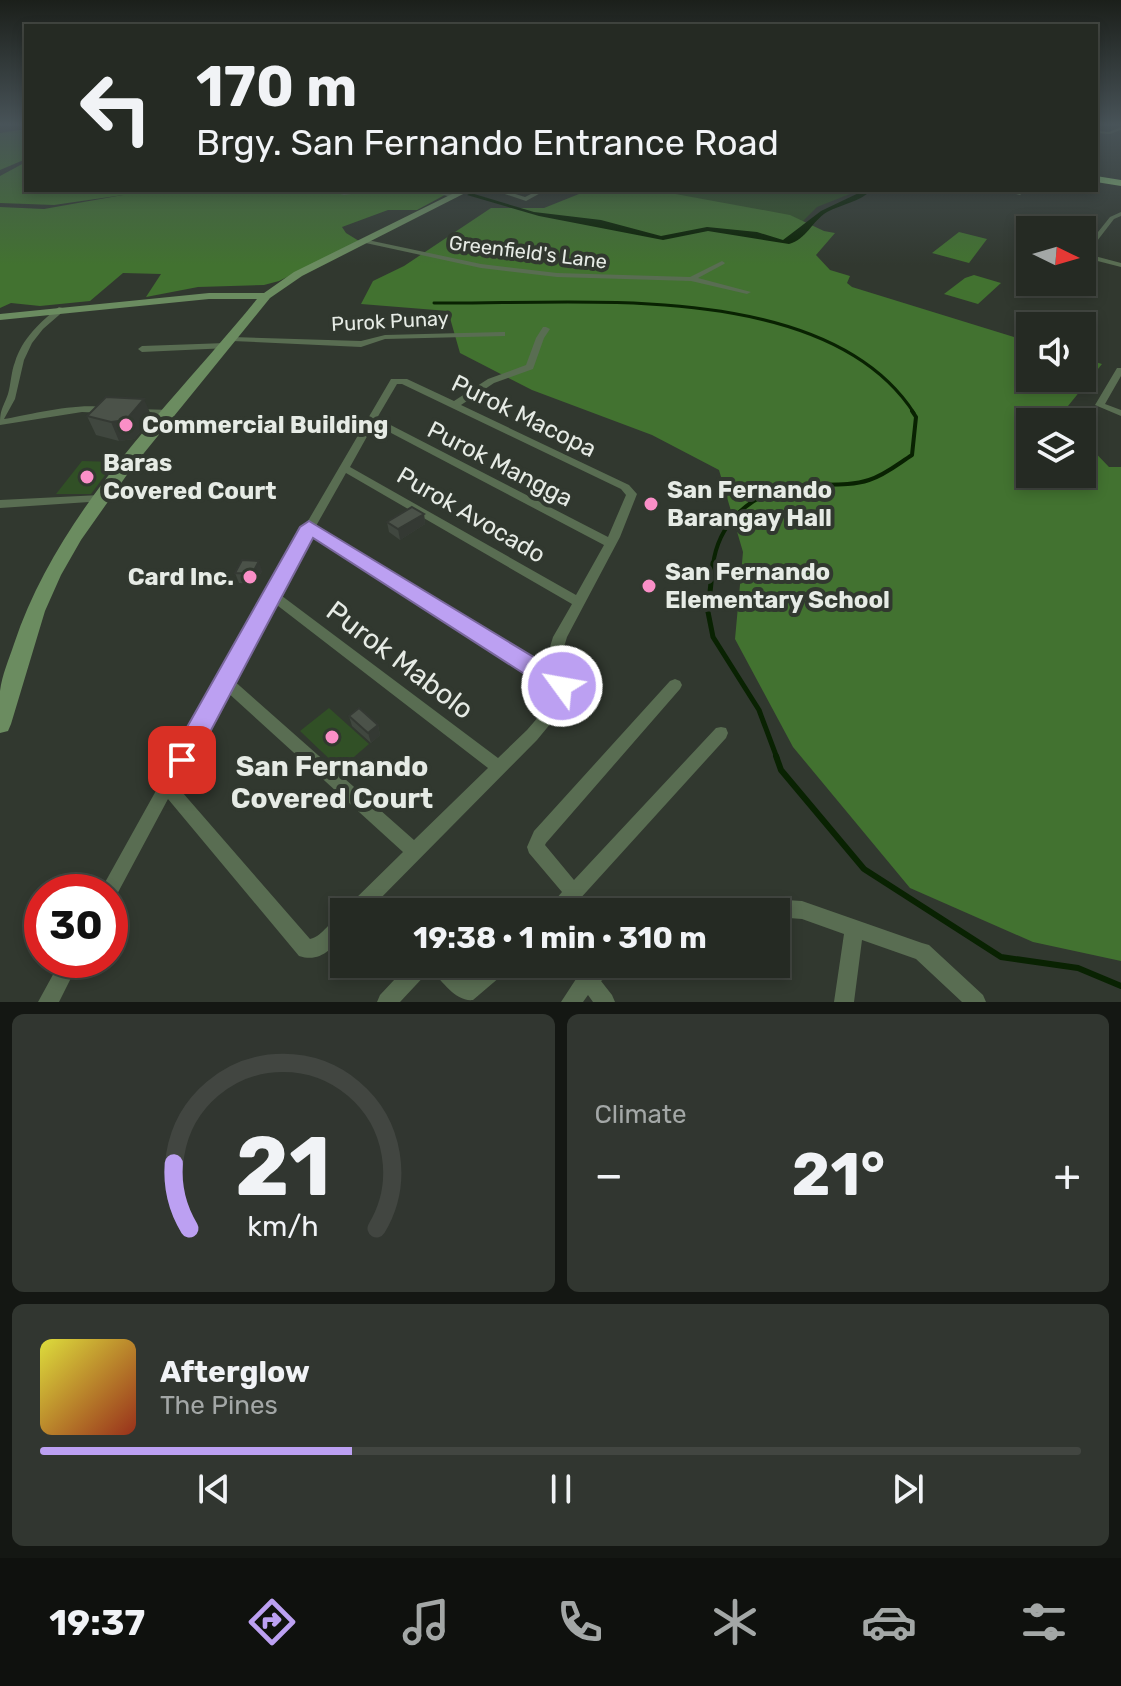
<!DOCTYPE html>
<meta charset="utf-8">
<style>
body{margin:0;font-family:Rubik,sans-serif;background:#313630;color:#f1f3f6;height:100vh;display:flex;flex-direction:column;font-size:30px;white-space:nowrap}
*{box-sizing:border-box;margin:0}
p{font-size:26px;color:#a3a7a6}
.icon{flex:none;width:44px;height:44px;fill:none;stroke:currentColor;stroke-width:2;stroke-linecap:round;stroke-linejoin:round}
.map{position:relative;height:1002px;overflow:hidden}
.side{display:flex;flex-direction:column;gap:12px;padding:12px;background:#141713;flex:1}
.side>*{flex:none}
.hud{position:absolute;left:24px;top:24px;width:1074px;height:168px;border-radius:0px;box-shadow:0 4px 12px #0003,0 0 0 2px #424641;background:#252a23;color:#f1f3f6;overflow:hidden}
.needle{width:52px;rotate:95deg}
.buttons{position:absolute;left:1016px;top:216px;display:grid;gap:16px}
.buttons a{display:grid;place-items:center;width:80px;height:80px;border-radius:0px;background:#252a23;box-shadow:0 4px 12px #0003,0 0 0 2px #424641;font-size:40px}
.speed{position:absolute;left:24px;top:874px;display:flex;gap:16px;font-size:40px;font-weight:700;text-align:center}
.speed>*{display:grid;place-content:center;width:104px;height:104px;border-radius:50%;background:#252a23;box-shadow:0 4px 12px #0003,0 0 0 2px #424641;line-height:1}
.speed .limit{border:12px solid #d22;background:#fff;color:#111}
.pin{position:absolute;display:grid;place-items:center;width:68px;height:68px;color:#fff;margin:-34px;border-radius:16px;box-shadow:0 4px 12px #0006}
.me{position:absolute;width:88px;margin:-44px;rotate:302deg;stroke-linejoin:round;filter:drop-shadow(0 0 6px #0008)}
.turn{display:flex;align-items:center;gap:28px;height:168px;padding:0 40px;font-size:36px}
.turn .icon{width:104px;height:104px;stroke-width:2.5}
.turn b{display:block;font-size:56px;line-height:68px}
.big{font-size:60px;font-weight:700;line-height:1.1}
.side .tile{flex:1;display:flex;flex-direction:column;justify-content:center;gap:12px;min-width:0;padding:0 28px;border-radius:12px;background:#313630}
.side .dial{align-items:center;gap:0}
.dial svg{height:208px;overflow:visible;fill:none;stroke:#424641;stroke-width:7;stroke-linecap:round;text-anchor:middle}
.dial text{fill:#f1f3f6;stroke:none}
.song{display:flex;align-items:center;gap:24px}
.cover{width:96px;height:96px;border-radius:12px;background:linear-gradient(135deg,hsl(60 70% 55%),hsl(10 70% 35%))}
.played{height:8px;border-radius:4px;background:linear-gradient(90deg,#bca0f2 30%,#424641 30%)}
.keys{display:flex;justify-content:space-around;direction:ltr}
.heat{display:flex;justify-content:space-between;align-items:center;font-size:44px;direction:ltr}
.side .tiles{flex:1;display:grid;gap:12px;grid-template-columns:1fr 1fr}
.tile:last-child{grid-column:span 2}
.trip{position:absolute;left:330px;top:898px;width:460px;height:80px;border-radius:0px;background:#252a23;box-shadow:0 4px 12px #0003,0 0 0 2px #424641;font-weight:700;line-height:80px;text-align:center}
.menu{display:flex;height:128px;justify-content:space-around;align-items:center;background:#0f110e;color:#a3a7a6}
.menu .icon{width:56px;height:56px}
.menu .current{color:#bca0f2}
.menu b{font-size:36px;color:#f1f3f6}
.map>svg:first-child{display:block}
.green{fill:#315026}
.forest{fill:#427230}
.water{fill:#092202}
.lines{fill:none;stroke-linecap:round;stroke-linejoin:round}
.stream-far3{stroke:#092202;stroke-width:3}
.stream-far2{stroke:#092202;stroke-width:4}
.stream-far1{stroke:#092202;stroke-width:5}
.stream{stroke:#092202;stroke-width:6}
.street{fill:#596d52;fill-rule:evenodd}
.secondary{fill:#6b8c60;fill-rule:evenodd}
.highway{fill:#86b975;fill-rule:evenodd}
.wall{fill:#40473f}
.shaded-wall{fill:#343933}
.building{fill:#4b5249;stroke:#343933;stroke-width:2}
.route{fill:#bca0f2;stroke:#7a689d;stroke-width:2}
.poi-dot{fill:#fa8fc7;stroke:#31382f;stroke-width:3}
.labels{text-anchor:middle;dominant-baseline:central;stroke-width:8;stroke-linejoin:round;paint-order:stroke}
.far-street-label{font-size:20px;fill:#e6ebe5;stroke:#31382f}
.street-label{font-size:24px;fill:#e6ebe5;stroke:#31382f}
.poi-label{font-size:24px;font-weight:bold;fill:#e6ebe5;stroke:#31382f;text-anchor:start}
.near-street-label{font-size:28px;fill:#e6ebe5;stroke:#31382f}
.near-poi-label{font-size:28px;font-weight:bold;fill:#e6ebe5;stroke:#31382f}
</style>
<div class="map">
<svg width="1121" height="1002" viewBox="0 0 1121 1002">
<rect width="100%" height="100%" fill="#31382f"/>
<path class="green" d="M 665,190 L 860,190 L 817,207 L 802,222 L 670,200 Z
M 82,461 L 115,462 L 91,494 L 56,494 Z
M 329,708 L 369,744 L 340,769 L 300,731 Z"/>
<path class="forest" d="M 26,129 L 26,159 L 0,170 L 0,133 Z
M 26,162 L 26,190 L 454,190 L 417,210 L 388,210 L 342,227 L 346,233 L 359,241 L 279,281 L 264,285 L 198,287 L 146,297 L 161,274 L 123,273 L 90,301 L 40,306 L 11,303 L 0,308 L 0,207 L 44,209 L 123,195 L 54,205 L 0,203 L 0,176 Z
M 589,190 L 659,191 L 790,215 L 824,231 L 835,233 L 816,255 L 830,270 L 850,276 L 847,283 L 852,287 L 1030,342 L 1030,378 L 1082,378 L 1082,358 L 1102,364 L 1068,406 L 1082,422 L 1030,422 L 1030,474 L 1082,474 L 1082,422 L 1089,430 L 1083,440 L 1109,467 L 1121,467 L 1121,961 L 1033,942 L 910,888 L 793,747 L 735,639 L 743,552 L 719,470 L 652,435 L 532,390 L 460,353 L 448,311 L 361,304 L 373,281 L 404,266 L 491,208 L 544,208 Z
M 959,232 L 987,239 L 969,263 L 932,253 Z
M 974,275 L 1001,283 L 978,304 L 944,294 L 965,278 Z"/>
<path class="water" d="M 865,190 L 872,190 C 859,202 842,204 827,212 C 812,221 806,240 789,244 L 708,231 L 663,240 L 539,216 L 467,195 L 471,193 L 534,212 L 601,220 L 661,236 L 707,227 L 757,232 L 783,240 L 821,211 Z"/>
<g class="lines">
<path class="stream-far3" d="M 434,303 C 574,305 826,277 914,413"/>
<path class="stream-far2" d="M 713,565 C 718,524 749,495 789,487 C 815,482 845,488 869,480 C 885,475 898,464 912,455 L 916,417 L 912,411"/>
<path class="stream-far1" d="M 713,563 L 708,612 L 713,637 L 759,710 L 777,758"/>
<path class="stream" d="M 776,756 L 781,770 L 864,869 L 1001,957 L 1078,968 L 1121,986"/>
<path class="street" d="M 1121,127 L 1121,130 L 1110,134 L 1096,133 L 1096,131 L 1109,132 Z
M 325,190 L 382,190 L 344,195 Z
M 424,190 L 435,190 L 458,196 L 455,198 Z
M 493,190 L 502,190 L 525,197 L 539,190 L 546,190 L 526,201 Z
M 1000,190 L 1025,190 L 1020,195 Z
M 1121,212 L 1121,216 L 1114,219 L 1087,254 L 1121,263 L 1121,267 L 1082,257 L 1082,252 L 1110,217 Z
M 363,239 L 481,264 L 557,273 L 690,277 L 722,261 L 725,263 L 724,264 L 698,278 L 751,292 L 747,294 L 691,281 L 557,277 L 481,268 L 361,242 L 361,240 Z
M 59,307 L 66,309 L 43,329 L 32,343 L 24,360 L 15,399 L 4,419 C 28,415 91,399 111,410 L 106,413 L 82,412 L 0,425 C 0,409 3,408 8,394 C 11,384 11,372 15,362 C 22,339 40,322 59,307 Z
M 543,327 L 546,327 L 550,329 L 544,338 L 533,369 L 494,383 L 461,405 L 629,485 L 637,494 L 620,537 L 567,637 L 561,657 L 569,686 L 565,706 L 537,740 L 367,912 L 345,912 L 348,906 L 403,852 L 226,691 L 176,785 L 310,939 C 324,936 330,919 344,913 L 344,935 C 331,949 320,963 299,956 L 168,799 L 115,898 L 110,900 L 110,892 L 100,892 L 103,886 L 267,591 L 391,379 L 407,379 L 454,401 L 488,379 L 526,365 L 536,338 ZM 397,384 L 402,384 L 621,489 L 626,495 L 608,537 L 377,418 ZM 374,424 L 604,545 L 576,595 L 350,467 ZM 346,473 L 572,604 L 553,637 L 547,657 L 551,672 L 316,526 ZM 312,534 L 555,689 L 553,700 L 527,730 L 498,758 L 278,593 ZM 273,602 L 488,768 L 414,840 L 232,679 Z
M 502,332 L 505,332 L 505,336 L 385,339 L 361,347 L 232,341 L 228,339 L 232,337 L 361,341 L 385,335 Z
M 226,343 L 229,344 L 229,348 L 142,352 L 138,349 L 142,346 Z
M 1117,368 L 1121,368 L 1121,376 L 1105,404 L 1121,410 L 1121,416 L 1095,405 Z
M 136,409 L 171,410 L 176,413 L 171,416 L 133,414 L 131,412 L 133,410 Z
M 100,495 L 104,497 L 105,499 L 104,501 L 0,508 L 0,500 Z
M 675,679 L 680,681 L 682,685 L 680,689 L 546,843 L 545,845 L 574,880 L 716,728 L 721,727 L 726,728 L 728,733 L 726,738 L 568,912 L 547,912 L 550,906 L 562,892 L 529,853 L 527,847 L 534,831 L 670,681 Z
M 741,897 L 802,901 L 922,943 L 929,945 L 983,995 L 986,1002 L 962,1002 L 916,959 L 862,940 L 854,1002 L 834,1002 L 844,934 L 802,919 L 776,917 L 776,912 L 702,912 L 705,906 Z
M 61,960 L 80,960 L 59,1002 L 38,1002 Z
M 409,964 L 452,964 L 467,980 L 485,964 L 509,964 L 507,971 L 473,1000 C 456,1002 443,982 432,971 L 430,966 L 429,971 L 400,1002 L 377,1002 L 380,995 Z
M 567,964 L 588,964 L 590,966 L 593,964 L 618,964 L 616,971 L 601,981 L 612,995 L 615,1002 L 593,1002 L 588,995 L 583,1002 L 561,1002 L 576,979 Z"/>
<path class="secondary" d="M 460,190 L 471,190 L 302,276 L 270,298 L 131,469 L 81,540 L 61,575 L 45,611 L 11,724 L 8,731 L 0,733 C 0,719 0,704 0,691 C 2,675 9,659 14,644 C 59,509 169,407 257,299 L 209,299 L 0,320 L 0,314 L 209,293 L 264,293 L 294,272 Z"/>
<path class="highway" d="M 1096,176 L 1121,180 L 1121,186 L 1096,182 Z"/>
</g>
<path class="wall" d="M 87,416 L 152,417 L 134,439 L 119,441 L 96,435 Z
M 424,514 L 425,524 L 400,540 L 389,532 L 387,522 Z
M 262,571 L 255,584 L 239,583 L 235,573 Z
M 349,716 L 378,725 L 380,735 L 371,743 L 352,726 Z"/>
<path class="shaded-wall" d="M 144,399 L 152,417 L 134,439 L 119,441 L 111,422 Z
M 424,514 L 425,524 L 400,540 L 398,529 Z
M 259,561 L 262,571 L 255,584 L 252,574 Z
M 378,725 L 380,735 L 371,743 L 368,733 Z"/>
<path class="building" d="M 106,397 L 144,399 L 126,420 L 111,422 L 87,416 Z
M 412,507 L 424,514 L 398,529 L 387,522 Z
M 242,560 L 259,561 L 252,574 L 235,573 Z
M 359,708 L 378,725 L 368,733 L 349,716 Z"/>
<linearGradient id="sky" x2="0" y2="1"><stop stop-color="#1b1f1a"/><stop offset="0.47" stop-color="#485358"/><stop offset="1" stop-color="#485358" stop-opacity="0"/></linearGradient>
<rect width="1121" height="265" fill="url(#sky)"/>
<path class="route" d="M 309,521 L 570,679 L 574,686 L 570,693 L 562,695 L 554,693 L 313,538 L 191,768 L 182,772 L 173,768 L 169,760 L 173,752 L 300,527 Z"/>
<g class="poi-dot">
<circle cx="126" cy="425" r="8"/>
<circle cx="87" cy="477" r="8"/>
<circle cx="651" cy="504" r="8"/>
<circle cx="250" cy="577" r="8"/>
<circle cx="649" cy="586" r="8"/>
<circle cx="332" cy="737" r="8"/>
</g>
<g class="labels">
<g class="far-street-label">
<text transform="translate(528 252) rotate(7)">Greenfield's Lane</text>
<text transform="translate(390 321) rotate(-3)">Purok Punay</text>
</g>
<g class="street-label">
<text transform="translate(524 416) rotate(26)">Purok Macopa</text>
<text transform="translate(500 464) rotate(27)">Purok Mangga</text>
<text transform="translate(471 515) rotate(30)">Purok Avocado</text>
</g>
<g class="poi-label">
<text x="142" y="425">Commercial Building</text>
<text x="103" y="463">Baras<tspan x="103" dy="28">Covered Court</tspan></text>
<text x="667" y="490">San Fernando<tspan x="667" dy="28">Barangay Hall</tspan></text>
<text x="665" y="572">San Fernando<tspan x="665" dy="28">Elementary School</tspan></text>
<text x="234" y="577" text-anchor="end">Card Inc.</text>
</g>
<g class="near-street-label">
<text transform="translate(400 660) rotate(37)">Purok Mabolo</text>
</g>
<g class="near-poi-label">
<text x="332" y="766">San Fernando<tspan x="332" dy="32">Covered Court</tspan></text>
</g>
</g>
</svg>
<div class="buttons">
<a><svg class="needle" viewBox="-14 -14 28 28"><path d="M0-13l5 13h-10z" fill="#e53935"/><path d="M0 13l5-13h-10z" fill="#a3a7a6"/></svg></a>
<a><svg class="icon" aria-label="sound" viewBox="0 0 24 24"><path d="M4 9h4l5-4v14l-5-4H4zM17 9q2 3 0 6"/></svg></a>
<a><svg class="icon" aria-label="layers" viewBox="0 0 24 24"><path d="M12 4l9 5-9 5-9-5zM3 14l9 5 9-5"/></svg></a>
</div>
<div class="speed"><div class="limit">30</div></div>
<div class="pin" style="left:182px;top:760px;background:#d93025"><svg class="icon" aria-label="arrive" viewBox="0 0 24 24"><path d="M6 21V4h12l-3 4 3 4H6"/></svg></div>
<svg class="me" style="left:562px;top:686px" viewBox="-20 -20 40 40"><circle r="17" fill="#bca0f2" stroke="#fff" stroke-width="3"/><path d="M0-11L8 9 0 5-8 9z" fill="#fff"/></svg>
<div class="trip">19:38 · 1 min · 310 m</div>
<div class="hud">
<div class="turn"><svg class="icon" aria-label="left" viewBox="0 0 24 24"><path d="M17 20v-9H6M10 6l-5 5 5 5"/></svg><div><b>170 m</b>Brgy. San Fernando Entrance Road</div></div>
</div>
</div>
<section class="side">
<div class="tiles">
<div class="tile dial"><svg viewBox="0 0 100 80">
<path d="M14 69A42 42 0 1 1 86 69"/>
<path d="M14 69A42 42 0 0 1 8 44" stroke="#bca0f2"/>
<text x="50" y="56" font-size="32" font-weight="700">21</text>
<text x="50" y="72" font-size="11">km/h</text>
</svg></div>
<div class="tile"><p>Climate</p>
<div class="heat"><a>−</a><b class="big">21°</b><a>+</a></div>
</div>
<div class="tile">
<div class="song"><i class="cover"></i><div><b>Afterglow</b><p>The Pines</p></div></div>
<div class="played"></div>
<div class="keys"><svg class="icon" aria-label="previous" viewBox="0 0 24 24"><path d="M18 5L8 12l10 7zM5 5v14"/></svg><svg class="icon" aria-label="pause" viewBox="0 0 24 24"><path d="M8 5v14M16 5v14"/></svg><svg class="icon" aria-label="next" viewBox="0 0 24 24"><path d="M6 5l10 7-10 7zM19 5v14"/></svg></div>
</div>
</div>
</section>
<nav class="menu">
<b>19:37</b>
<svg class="icon current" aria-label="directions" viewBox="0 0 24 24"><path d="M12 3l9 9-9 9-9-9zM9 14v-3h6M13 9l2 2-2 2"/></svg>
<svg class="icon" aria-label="music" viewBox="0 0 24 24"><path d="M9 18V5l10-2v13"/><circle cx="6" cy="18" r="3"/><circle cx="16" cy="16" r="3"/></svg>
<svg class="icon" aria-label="phone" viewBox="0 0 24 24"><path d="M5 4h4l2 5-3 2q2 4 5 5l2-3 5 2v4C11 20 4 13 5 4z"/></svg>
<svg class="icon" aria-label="climate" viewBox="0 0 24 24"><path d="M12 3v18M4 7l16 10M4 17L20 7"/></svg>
<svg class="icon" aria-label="car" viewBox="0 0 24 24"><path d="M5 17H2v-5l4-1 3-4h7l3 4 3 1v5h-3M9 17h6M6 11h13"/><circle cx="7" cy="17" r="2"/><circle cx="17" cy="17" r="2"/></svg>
<svg class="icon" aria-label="filters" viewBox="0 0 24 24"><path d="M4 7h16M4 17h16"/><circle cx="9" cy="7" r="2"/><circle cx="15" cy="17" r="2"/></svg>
</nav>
